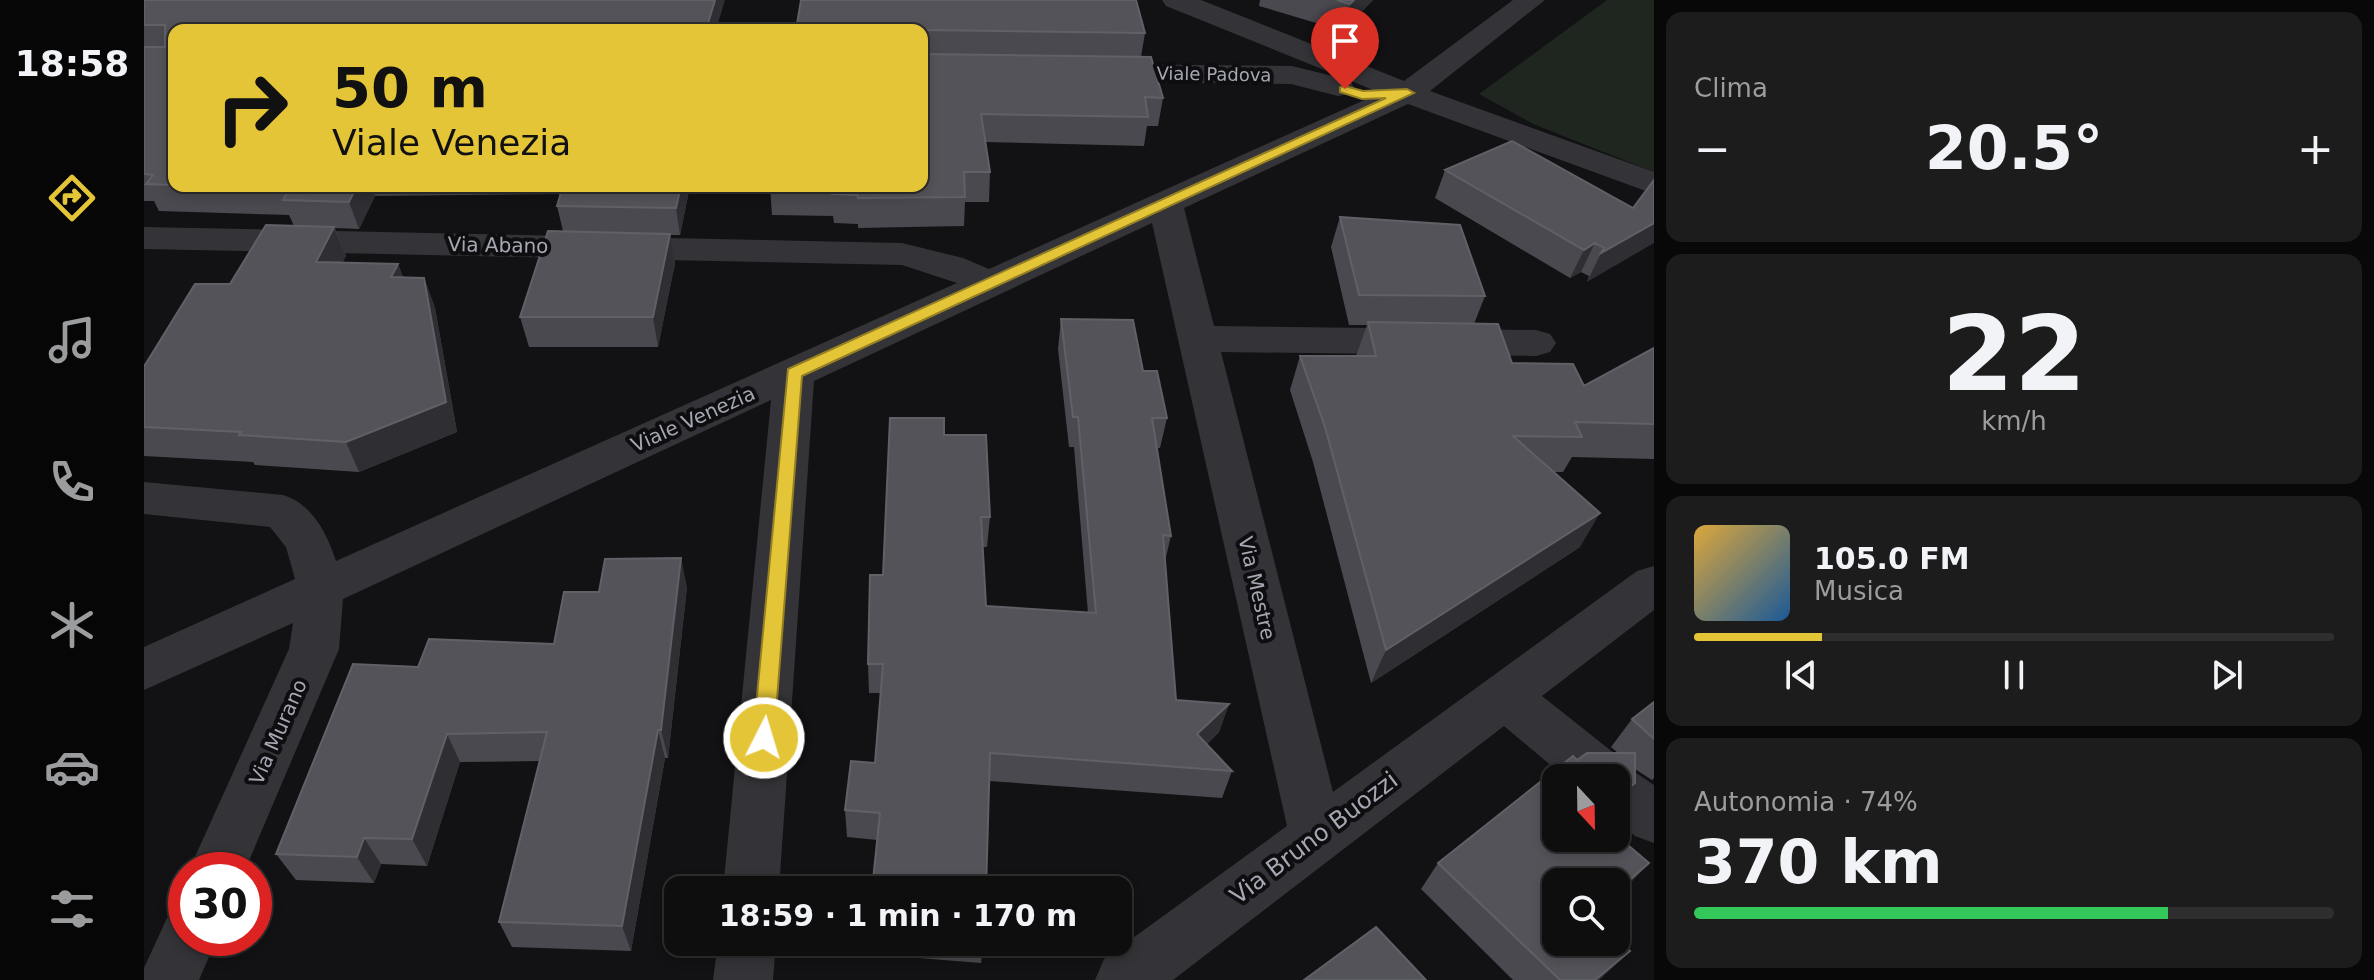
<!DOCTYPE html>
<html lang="it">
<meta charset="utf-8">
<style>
body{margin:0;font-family:"DejaVu Sans",sans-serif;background:#1c1c1d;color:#f1f3f6;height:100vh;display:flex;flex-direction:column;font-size:30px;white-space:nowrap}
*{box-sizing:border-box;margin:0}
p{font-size:26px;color:#9b9c9e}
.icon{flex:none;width:44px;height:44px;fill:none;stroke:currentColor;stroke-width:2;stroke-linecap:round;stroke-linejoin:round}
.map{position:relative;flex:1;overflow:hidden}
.panel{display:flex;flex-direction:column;gap:12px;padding:12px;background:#080808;width:720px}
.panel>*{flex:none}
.hud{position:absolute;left:24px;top:24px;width:760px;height:168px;border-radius:16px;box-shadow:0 4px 12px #0003,0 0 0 2px #2e2e2f;background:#e5c538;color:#111;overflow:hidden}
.needle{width:52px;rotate:158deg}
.tools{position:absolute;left:1398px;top:764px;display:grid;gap:16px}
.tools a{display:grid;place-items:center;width:88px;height:88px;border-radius:16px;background:#0e0e0f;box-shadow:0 4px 12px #0003,0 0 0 2px #2e2e2f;font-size:40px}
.speed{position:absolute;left:24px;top:852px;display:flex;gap:16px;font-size:40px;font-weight:700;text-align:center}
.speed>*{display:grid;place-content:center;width:104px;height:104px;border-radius:50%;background:#0e0e0f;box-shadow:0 4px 12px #0003,0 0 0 2px #2e2e2f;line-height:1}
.speed .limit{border:12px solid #d22;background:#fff;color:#111}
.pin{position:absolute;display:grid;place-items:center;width:68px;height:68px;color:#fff;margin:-82px -34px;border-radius:50% 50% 50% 0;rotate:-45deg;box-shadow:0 0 8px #0007}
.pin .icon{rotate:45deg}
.me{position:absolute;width:88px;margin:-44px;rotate:5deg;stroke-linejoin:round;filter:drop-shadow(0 0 6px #0008)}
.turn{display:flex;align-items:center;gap:28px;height:168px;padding:0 32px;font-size:36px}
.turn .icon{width:104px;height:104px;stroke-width:2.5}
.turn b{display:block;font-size:56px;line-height:68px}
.big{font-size:60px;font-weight:700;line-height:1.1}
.panel .card{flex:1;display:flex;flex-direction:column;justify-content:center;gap:12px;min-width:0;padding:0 28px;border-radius:16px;background:#1c1c1d}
.panel .dial{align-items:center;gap:0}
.dial b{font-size:104px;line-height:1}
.song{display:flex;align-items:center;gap:24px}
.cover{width:96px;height:96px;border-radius:12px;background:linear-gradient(135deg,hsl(40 70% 55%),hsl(210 70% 35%))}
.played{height:8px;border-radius:4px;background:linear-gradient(90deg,#e5c538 20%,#2e2e2f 20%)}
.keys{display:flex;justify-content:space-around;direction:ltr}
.heat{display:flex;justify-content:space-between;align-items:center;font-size:44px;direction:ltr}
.charge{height:12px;border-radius:6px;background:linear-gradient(90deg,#34c759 74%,#2e2e2f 0)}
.trip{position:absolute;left:520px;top:876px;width:468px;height:80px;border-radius:16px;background:#0e0e0f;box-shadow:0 4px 12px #0003,0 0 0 2px #2e2e2f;font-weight:700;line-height:80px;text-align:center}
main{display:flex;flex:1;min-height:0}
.menu{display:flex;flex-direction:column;width:144px;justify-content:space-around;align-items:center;background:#060606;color:#9b9c9e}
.menu .icon{width:56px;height:56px}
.menu .current{color:#e5c538}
.menu b{font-size:36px;color:#f1f3f6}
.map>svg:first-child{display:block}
.green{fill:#1f2620}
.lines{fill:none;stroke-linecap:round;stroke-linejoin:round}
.minor{fill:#343438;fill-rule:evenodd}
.wall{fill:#49494f}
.shaded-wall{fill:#2f2f33}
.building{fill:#535359;stroke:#606067;stroke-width:2}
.route{fill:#e5c538;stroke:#958024;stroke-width:2}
.labels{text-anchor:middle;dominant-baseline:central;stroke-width:8;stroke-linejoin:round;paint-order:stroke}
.far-street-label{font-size:18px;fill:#a5a7b3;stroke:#0e0d0f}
.street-label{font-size:20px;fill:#a5a7b3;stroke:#0e0d0f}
.near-street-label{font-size:24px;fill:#a5a7b3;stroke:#0e0d0f}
</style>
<main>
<nav class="menu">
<b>18:58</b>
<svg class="icon current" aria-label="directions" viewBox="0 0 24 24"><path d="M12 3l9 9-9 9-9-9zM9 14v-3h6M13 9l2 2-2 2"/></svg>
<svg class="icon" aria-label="music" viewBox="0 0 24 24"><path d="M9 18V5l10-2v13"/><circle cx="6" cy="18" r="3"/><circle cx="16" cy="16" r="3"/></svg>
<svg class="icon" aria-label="phone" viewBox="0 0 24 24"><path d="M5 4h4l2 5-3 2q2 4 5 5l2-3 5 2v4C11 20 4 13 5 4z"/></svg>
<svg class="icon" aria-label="climate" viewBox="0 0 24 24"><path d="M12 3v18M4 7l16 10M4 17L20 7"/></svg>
<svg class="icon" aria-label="car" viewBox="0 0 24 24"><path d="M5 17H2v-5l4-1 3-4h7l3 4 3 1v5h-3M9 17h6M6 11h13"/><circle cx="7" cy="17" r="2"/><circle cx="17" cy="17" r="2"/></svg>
<svg class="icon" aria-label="filters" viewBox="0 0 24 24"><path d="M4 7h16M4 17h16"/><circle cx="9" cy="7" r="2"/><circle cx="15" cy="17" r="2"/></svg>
</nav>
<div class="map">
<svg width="1510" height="980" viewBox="0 0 1510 980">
<rect width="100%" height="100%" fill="#121214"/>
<path class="green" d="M 1463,0 L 1510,0 L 1510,172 L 1389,124 L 1335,94 Z"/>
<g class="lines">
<path class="minor" d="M 1018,0 L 1057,0 L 1260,81 L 1369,0 L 1401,0 L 1286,91 L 1510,172 L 1510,194 L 1264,104 L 1040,208 L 1070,326 L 1392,330 L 1406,334 L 1412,343 L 1406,352 L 1392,356 L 1077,352 L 1189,792 L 1493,571 L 1510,566 L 1510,610 L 1398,696 L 1480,761 L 1483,767 L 1510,785 L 1510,843 L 1491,836 L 1472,820 L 1472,778 L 1422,778 L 1360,726 L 1029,980 L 951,980 L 960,959 L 1143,826 L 1008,223 L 670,381 L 635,890 L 579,890 L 627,400 L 199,599 L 195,649 L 101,870 L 45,870 L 145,649 L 149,623 L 0,690 L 0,647 L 151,579 L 142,547 L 126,527 L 0,514 L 0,482 L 139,495 C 168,504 183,533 192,561 L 813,283 L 758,265 L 0,249 L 0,227 L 758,243 L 819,258 L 845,269 L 1236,93 L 1205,80 L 1210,87 L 1205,94 L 1194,96 L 1147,84 L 953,82 L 942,79 L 938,73 L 942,67 L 953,64 L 1148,66 L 1205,80 L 1022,6 Z
M 42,910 L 42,938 L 73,938 L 55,980 L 0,980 L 0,968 L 23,918 Z
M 574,942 L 632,942 L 629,980 L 569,980 Z"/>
</g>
<path class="wall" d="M 0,0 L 30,30 L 30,186 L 546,186 L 536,235 L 526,235 L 531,263 L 514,347 L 385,347 L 376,317 L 419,231 L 413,206 L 416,198 L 415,194 L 231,196 L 215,229 L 191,228 L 202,256 L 198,263 L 254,264 L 259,277 L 280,278 L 291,308 L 313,432 L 215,472 L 111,465 L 109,462 L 0,456 L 0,365 L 1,365 L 150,226 L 145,215 L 15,211 L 10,201 L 0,201 Z
M 657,0 L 1001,33 L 997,57 L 1019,98 L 1014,126 L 1003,126 L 1000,146 L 841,142 L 846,172 L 845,202 L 821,202 L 820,226 L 714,228 L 714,224 L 690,223 L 689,216 L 628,215 L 626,186 Z
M 1116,0 L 1229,0 L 1199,31 L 1115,6 Z
M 1301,170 L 1489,208 L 1443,282 L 1445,276 L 1437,272 L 1426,278 L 1291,198 Z
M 1196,217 L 1341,296 L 1330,324 L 1368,363 L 1440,386 L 1510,348 L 1510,459 L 1428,457 L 1419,472 L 1409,472 L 1436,547 L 1227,683 L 1169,462 L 1146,390 L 1156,356 L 1212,356 L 1223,325 L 1205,325 L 1187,247 Z
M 917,319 L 999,371 L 1023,418 L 1016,448 L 1013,448 L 1027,536 L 1021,561 L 1032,700 L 1085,704 L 1075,732 L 1063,744 L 1088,771 L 1078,798 L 845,781 L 733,840 L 703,837 L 701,810 L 731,763 L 737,693 L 725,693 L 724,664 L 739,575 L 800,435 L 846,517 L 843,547 L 839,547 L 842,606 L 944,613 L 930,447 L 925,447 L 914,349 Z
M 543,587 L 524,758 L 521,758 L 487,951 L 368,947 L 355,922 L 396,761 L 316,762 L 283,866 L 237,864 L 230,883 L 152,880 L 132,854 L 274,667 L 410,644 L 455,592 Z
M 1510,702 L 1510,778 L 1508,780 L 1491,769 L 1412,778 L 1481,889 L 1412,882 L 1486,951 L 1455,980 L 1369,980 L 1277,889 L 1294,863 L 1433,760 L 1474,753 L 1467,747 L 1488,719 Z
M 725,942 L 840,942 L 837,963 L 725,954 Z"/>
<path class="shaded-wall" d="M 571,0 L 581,0 L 572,30 L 562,30 Z
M 1210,0 L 1229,0 L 1199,31 L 1206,4 Z
M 213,186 L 228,186 L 231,196 L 215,229 L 205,202 Z
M 537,186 L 546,186 L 536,235 L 532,208 Z
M 1510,223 L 1510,243 L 1443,282 L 1457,253 Z
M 190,227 L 202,256 L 184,292 L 172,262 Z
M 526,234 L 531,263 L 514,347 L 509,317 Z
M 1451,243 L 1437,272 L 1426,278 L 1440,250 Z
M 254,264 L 265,294 L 247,277 Z
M 280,278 L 291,308 L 313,432 L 215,472 L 202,442 Z
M 1456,513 L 1436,547 L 1227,683 L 1242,650 Z
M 537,558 L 543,587 L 524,758 L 517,730 Z
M 1085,704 L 1075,732 L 1045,762 L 1053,734 Z
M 514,730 L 521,758 L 487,951 L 478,926 Z
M 303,734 L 316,762 L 283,866 L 268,839 Z
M 1491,783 L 1472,807 L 1472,798 Z
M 220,838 L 237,864 L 230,883 L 213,857 Z
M 1505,863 L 1481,889 L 1472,897 L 1472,892 Z
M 1486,951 L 1455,980 L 1451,980 Z"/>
<path class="building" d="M 0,0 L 571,0 L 562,30 L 30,30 L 30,185 L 2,184 L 9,175 L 0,174 L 0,47 L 21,47 L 21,25 L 0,25 Z
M 657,0 L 992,0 L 1001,33 L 778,30 L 652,30 Z
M 1193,0 L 1210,0 L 1206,4 Z
M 778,54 L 1007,57 L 1019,98 L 1001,97 L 1004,117 L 837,114 L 846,172 L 820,172 L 821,197 L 714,198 L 713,195 L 688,194 L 689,186 L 660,186 L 778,186 Z
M 1368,141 L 1489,208 L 1510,180 L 1510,223 L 1457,253 L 1460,248 L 1451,243 L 1440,250 L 1301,170 Z
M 70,186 L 213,186 L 205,202 L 139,200 L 146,188 Z
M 413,186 L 537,186 L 532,208 L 413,206 L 419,186 Z
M 1196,217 L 1316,225 L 1341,296 L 1215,295 Z
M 122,225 L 190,227 L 172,262 L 254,264 L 247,277 L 280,278 L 302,402 L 202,442 L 95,435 L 97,432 L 0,427 L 0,365 L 1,365 L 51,284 L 86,284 Z
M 404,231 L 526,234 L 509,317 L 376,317 Z
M 917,319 L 989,320 L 999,371 L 1013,371 L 1023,418 L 1008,418 L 1027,536 L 1019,535 L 1032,700 L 1085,704 L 1053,734 L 1088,771 L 846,753 L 842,890 L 728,890 L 736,813 L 701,810 L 707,761 L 731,763 L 739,664 L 724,664 L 726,575 L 739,575 L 746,418 L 800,418 L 800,435 L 842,435 L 846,517 L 837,517 L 842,606 L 952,613 L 934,417 L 929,417 Z
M 1224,322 L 1354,324 L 1368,363 L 1429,364 L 1440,386 L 1510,348 L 1510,424 L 1431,422 L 1438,437 L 1369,436 L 1456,513 L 1242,650 L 1181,427 L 1156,356 L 1232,356 Z
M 537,558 L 517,730 L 514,730 L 478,926 L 355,922 L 403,732 L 303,734 L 268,839 L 220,838 L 213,857 L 132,854 L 209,664 L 274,667 L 285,639 L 410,644 L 420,592 L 455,592 L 461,559 Z
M 1510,702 L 1510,739 L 1488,719 Z
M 1443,753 L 1491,753 L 1491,783 L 1472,798 L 1472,778 L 1412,778 L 1412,838 L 1472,838 L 1472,835 L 1505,863 L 1472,892 L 1472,882 L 1412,882 L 1412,942 L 1472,942 L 1472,938 L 1486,951 L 1451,980 L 1416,980 L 1294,863 L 1429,756 L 1433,760 Z
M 1232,927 L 1282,980 L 1160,980 Z"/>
<path class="route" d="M 1201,86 L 1219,91 L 1263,89 L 1270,93 L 658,376 L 630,738 L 627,745 L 620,747 L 612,745 L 609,738 L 644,369 L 1242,98 L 1218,99 L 1196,92 L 1196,87 Z"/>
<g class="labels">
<g class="far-street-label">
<text transform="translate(1070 74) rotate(1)">Viale Padova</text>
</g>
<g class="street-label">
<text transform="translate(354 245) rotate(1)">Via Abano</text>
<text transform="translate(549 419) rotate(-24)">Viale Venezia</text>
<text transform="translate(1113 588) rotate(77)">Via Mestre</text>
<text transform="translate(134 732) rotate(-66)">Via Murano</text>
</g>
<g class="near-street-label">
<text transform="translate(1170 838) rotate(-37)">Via Bruno Buozzi</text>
</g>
</g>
</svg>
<div class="tools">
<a><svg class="needle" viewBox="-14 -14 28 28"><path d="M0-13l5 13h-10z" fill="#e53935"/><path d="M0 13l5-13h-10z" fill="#9b9c9e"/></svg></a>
<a><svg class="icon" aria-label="search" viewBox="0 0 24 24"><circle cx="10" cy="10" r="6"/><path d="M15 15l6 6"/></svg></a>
</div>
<div class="speed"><div class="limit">30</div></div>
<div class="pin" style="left:1201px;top:89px;background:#d93025"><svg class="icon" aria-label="arrive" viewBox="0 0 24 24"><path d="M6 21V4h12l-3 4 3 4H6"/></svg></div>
<svg class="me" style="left:620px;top:738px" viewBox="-20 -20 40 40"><circle r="17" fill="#e5c538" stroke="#fff" stroke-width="3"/><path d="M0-11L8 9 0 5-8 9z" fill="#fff"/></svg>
<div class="trip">18:59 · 1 min · 170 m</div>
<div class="hud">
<div class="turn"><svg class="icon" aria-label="right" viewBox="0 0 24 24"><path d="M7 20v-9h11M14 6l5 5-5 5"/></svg><div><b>50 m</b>Viale Venezia</div></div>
</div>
</div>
<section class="panel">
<div class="card"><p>Clima</p>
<div class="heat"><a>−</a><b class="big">20.5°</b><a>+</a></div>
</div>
<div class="card dial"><b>22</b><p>km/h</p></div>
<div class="card">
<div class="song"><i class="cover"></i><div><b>105.0 FM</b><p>Musica</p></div></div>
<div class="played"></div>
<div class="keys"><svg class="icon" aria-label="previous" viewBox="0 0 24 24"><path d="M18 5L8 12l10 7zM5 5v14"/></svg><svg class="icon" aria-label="pause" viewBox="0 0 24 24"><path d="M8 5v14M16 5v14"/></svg><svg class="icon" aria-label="next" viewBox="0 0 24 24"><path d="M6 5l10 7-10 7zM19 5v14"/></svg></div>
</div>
<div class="card"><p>Autonomia · 74%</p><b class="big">370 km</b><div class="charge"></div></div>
</section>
</main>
